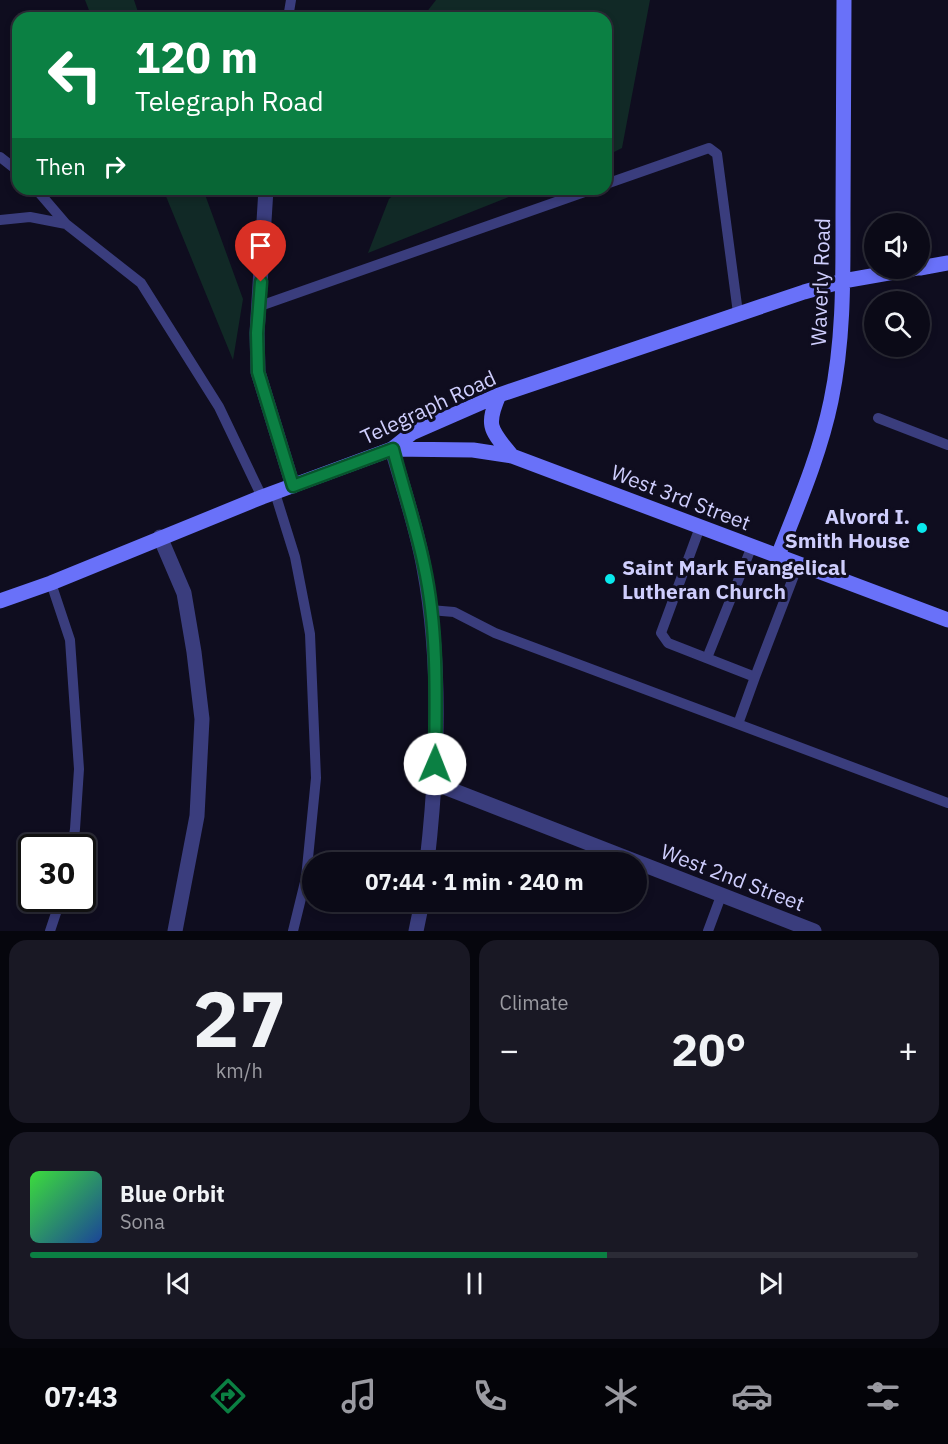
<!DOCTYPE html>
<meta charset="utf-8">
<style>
body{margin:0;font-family:"IBM Plex Sans",sans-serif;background:#191824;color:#f1f3f6;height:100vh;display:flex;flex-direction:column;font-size:22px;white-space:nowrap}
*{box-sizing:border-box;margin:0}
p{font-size:20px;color:#9a9aa1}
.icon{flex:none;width:33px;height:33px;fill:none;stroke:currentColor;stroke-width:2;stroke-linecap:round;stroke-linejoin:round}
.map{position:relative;height:931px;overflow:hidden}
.details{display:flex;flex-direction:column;gap:9px;padding:9px;background:#06060d;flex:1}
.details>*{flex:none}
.banner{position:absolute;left:12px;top:12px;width:600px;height:183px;border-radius:18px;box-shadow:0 3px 9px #0003,0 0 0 2px #2b2b36;background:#0b8043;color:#fff;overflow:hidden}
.fabs{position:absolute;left:864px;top:213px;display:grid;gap:12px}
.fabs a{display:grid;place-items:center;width:66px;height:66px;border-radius:50%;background:#0b0a17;box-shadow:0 3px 9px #0003,0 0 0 2px #2b2b36;font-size:30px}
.speed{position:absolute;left:18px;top:834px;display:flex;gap:12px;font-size:30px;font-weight:700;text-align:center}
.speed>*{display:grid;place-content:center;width:78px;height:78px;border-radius:50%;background:#0b0a17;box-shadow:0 3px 9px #0003,0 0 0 2px #2b2b36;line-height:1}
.speed .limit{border:3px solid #111;border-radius:9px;background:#fff;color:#111}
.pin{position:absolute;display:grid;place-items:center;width:51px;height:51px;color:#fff;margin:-62px -26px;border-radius:50% 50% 50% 0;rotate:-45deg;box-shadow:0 0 6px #0007}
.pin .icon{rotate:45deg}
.me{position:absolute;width:66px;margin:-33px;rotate:1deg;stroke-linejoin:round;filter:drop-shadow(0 0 4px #0008)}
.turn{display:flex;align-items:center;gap:21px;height:126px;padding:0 24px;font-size:27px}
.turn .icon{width:78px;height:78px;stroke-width:2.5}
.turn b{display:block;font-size:42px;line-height:51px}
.then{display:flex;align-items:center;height:57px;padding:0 24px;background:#0003;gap:12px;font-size:22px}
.big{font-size:45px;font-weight:800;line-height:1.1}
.details .tile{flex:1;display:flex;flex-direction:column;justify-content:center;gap:9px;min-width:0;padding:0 21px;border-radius:18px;background:#191824}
.details .dial{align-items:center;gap:0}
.dial b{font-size:78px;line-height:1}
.song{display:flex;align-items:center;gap:18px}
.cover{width:72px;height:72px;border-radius:9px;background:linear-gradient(135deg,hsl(120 70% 55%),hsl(220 70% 35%))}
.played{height:6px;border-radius:3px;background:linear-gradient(90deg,#0b8043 65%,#2b2b36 65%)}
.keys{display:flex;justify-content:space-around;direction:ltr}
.heat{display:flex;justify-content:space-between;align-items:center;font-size:33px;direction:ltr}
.details .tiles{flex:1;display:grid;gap:9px;grid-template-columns:1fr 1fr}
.tile:last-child{grid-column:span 2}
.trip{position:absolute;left:302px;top:852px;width:345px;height:60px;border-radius:30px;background:#0b0a17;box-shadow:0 3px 9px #0003,0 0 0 2px #2b2b36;font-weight:800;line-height:60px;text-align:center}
.menu{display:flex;height:96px;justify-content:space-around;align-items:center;background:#040409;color:#9a9aa1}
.menu .icon{width:42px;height:42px}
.menu .current{color:#0b8043}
.menu b{font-size:27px;color:#f1f3f6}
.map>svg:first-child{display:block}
.green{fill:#112926}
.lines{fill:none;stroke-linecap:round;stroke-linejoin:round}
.lane{stroke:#3a3d7d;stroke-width:10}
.street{stroke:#3a3d7d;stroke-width:15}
.secondary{stroke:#6971f9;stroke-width:15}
.route-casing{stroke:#07532c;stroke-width:15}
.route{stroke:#0b8043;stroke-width:10}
.poi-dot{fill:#09e9ed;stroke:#0f0d1f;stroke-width:2}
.labels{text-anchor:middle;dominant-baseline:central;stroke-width:6;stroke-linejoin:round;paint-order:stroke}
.street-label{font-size:21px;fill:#cfcefd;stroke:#0f0d1f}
.poi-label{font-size:21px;font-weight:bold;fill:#cfcefd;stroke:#0f0d1f;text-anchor:end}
</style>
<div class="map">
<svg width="948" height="931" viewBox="0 0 948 931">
<rect width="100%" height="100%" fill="#0f0d1f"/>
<path class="green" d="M 85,0 L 134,0 L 140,18 L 92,18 Z
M 436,0 L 650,0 L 622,148 L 606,156 L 606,18 L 422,18 Z
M 163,189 L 203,189 L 243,299 L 233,360 Z
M 400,189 L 529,189 L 368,253 L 389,199 Z"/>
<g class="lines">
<path class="lane" d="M 288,18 L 291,0
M 0,157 L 18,171
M 606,184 L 709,148 L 717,154 L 738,313
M 0,220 L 30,217 L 66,224 L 36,189
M 66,224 L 141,283 L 219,407 L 262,497
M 260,306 L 593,189
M 878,418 L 948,445
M 275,493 L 295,557 L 310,634 L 316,778 L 306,878 L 293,931
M 700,527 L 661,633 L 668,643 L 755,677 L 738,724
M 51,583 L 70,640 L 79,769 L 75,829 L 72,848
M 430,610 L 454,612 L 495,633 L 948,803
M 707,658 L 752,546
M 755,677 L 798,565
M 50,931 L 61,898
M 708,931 L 721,896"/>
<path class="street" d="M 266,189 L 257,333 L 258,372 L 293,486
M 392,449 C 403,488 417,528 424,568 C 442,664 438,766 427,862
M 160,537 L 184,593 L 194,652 L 202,719 L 197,816 L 175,931
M 434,783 L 814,931
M 416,931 L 422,902"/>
<path class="secondary" d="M 920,268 L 948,263
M 499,395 C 485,427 491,430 512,456
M 392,449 L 473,450 L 512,456 L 948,620
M 778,556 C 798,505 820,454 831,401 C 844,339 843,277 843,214 C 843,143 844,71 844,0
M 0,601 L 51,583 L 262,497 L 392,449 L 412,433 L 499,395 L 804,292 L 843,281 L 917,268"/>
</g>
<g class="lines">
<g class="route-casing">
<path id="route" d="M 261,282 L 257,333 L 258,372 L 293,486 L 393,449 C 403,488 416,526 424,565 C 438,629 436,698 435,764"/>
</g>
<use href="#route" class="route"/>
</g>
<g class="poi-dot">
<circle cx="922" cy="528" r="6"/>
<circle cx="610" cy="579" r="6"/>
</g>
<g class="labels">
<g class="street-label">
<text transform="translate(820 282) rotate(-88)">Waverly Road</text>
<text transform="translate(428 407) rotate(-25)">Telegraph Road</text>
<text transform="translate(681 497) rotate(21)">West 3rd Street</text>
<text transform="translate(733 877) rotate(21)">West 2nd Street</text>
</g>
<g class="poi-label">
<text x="910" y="516">Alvord I.<tspan x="910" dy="24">Smith House</tspan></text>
<text x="622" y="567" text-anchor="start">Saint Mark Evangelical<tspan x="622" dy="24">Lutheran Church</tspan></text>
</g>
</g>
</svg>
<div class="fabs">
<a><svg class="icon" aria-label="sound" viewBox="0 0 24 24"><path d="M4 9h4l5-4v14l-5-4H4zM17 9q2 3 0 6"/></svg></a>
<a><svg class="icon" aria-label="search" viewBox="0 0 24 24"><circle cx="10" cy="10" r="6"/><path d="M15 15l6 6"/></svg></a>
</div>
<div class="speed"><div class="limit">30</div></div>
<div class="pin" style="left:261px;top:282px;background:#d93025"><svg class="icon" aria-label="arrive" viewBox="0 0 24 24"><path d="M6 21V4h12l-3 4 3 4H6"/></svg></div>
<svg class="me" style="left:435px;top:764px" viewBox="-20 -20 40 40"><circle r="19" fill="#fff"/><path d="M0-13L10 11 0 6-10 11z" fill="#0b8043"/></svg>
<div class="trip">07:44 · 1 min · 240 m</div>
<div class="banner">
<div class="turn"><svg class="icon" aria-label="left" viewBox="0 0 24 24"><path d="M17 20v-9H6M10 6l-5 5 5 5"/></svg><div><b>120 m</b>Telegraph Road</div></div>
<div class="then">Then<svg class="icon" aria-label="right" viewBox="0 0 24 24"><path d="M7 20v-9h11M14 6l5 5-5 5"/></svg></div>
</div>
</div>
<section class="details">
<div class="tiles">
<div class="tile dial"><b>27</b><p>km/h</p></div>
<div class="tile"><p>Climate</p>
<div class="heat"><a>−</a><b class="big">20°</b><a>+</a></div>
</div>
<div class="tile">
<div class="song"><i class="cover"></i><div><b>Blue Orbit</b><p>Sona</p></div></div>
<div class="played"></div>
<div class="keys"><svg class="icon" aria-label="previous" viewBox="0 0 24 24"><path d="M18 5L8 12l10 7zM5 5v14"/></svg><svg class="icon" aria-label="pause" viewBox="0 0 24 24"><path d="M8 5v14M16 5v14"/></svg><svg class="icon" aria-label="next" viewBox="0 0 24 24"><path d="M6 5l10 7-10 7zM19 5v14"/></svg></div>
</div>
</div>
</section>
<nav class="menu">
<b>07:43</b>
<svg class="icon current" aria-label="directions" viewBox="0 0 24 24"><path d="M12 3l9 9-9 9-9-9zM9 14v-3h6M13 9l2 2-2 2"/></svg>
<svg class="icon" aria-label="music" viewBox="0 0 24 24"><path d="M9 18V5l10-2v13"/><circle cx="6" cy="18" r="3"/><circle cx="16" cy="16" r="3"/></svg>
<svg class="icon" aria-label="phone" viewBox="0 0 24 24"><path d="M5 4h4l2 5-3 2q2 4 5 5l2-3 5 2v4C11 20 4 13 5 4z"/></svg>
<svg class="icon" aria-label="climate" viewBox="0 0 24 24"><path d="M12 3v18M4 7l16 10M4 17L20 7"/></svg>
<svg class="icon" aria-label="car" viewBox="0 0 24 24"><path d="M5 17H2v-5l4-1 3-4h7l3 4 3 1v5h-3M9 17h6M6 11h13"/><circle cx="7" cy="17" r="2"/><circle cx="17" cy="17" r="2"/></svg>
<svg class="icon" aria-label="filters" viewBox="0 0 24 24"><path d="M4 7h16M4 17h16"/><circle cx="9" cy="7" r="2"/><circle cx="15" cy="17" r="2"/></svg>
</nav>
